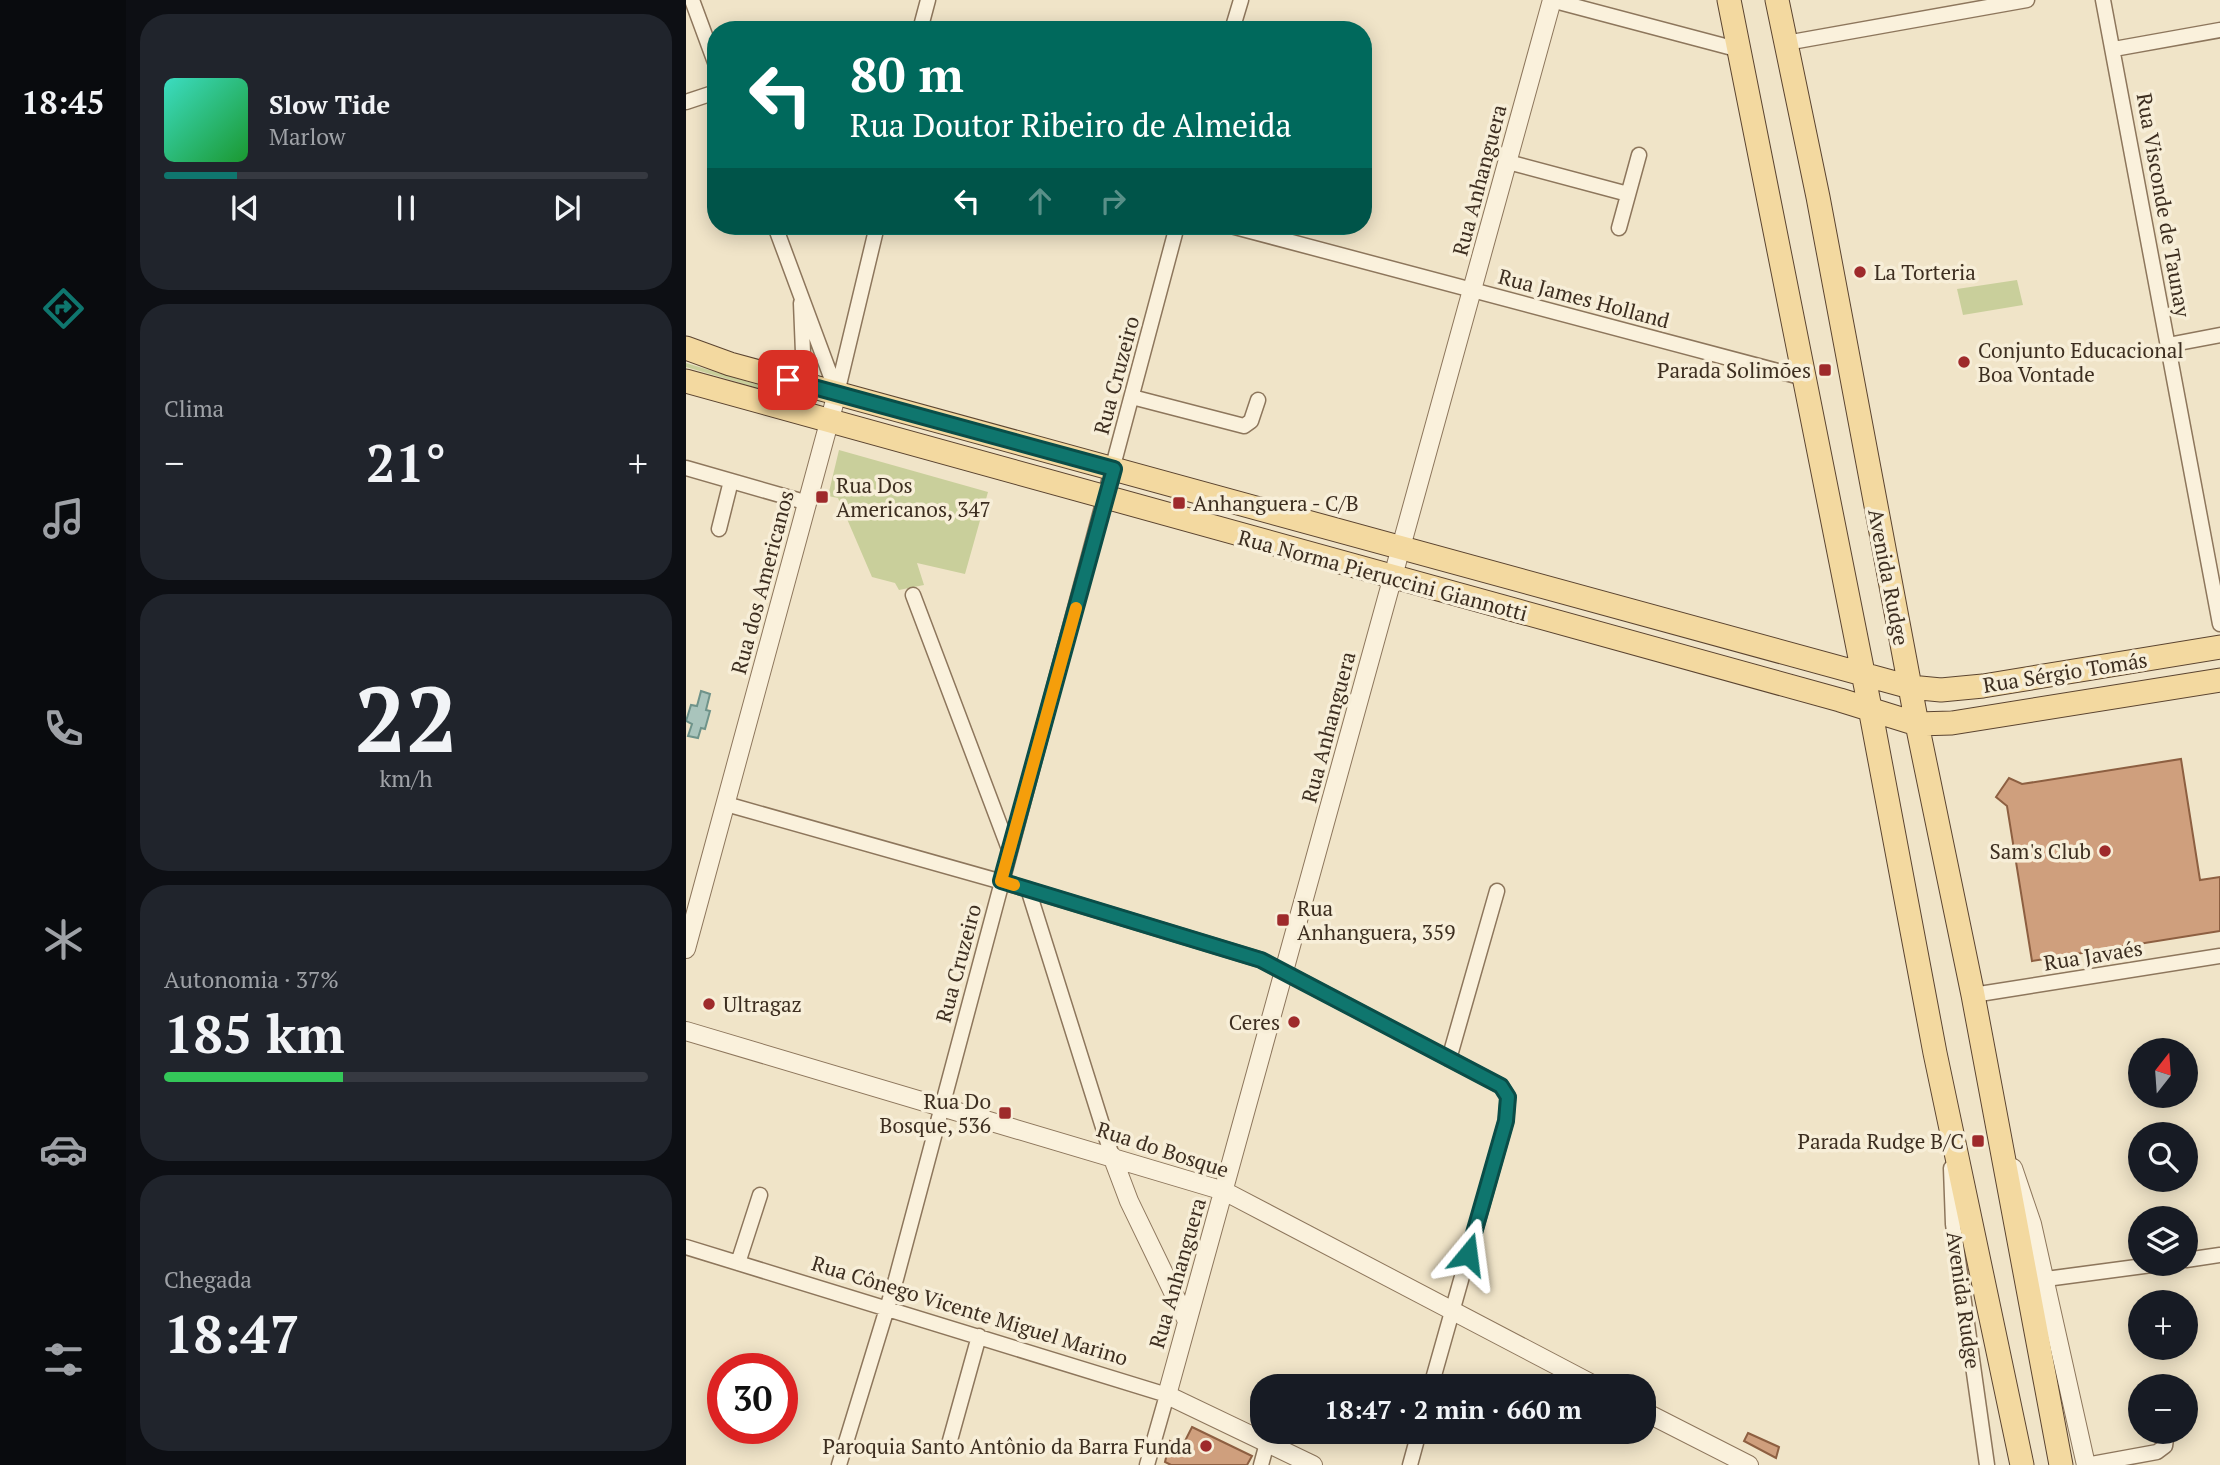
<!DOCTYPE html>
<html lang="pt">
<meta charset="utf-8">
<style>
body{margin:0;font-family:"PT Serif",serif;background:#20242c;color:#f1f3f6;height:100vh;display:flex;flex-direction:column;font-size:26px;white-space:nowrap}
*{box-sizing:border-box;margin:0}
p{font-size:23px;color:#9ea1a6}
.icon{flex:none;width:38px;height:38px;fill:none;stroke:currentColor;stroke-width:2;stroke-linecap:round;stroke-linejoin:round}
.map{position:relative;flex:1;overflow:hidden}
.side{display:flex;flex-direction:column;gap:14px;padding:14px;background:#0d0f14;width:560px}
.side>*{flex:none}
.top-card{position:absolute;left:21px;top:21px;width:665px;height:214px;border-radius:28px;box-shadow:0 4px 18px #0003;background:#00695c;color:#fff;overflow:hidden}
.needle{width:46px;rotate:17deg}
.tools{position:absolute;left:1442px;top:1038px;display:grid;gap:14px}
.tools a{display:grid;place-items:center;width:70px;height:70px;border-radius:50%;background:#171b24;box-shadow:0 4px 18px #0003;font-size:35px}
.speed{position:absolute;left:21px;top:1353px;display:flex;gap:14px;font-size:35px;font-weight:700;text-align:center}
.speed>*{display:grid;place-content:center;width:91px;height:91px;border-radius:50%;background:#171b24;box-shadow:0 4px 18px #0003;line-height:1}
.speed .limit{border:10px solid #d22;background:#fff;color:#111}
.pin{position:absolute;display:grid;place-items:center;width:60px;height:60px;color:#fff;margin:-30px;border-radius:14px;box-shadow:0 4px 10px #0006}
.me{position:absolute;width:77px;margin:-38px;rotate:16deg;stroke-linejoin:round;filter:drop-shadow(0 0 5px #0008)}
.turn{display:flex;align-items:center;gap:24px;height:147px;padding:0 28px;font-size:32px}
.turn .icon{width:91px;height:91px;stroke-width:2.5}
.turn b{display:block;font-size:49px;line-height:60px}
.lanes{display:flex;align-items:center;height:66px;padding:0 28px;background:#0003;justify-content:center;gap:35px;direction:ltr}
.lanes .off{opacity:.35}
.big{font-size:52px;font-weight:700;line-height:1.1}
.side .tile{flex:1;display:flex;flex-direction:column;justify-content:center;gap:10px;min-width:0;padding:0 24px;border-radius:28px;background:#20242c}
.side .dial{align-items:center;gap:0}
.dial b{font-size:91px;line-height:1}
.song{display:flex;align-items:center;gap:21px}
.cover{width:84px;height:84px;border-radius:10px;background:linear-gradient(135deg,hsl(170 70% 55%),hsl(130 70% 35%))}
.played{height:7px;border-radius:4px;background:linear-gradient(90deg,#0f766e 15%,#363941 15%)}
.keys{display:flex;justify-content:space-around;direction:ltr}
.heat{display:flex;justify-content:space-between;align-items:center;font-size:38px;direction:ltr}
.charge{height:10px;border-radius:5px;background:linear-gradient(90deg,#34c759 37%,#363941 0)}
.trip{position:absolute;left:564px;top:1374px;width:406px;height:70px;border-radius:28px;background:#171b24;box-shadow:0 4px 18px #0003;font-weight:700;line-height:70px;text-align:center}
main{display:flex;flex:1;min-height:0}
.menu{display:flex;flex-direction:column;width:126px;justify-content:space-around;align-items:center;background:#090b0e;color:#9ea1a6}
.menu .icon{width:49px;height:49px}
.menu .on{color:#0f766e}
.menu b{font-size:32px;color:#f1f3f6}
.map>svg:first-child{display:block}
.green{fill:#c9cf9b}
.water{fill:#a9c4bc;stroke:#6f938a;stroke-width:2}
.building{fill:#cf9f7d;stroke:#8d5f41;stroke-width:2}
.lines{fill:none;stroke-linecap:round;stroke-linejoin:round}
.minor-casing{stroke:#8d765c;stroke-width:17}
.tertiary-casing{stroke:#8d765c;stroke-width:20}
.primary-casing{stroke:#5b4430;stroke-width:25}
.minor{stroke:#faf1dc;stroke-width:14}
.tertiary{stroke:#faf1dc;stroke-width:18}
.primary{stroke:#f3d9a0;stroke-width:23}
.route-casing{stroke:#0a4d48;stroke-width:18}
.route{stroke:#0f766e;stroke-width:12}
.slow{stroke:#f59e0b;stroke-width:12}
.poi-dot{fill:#9e2a2b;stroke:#f7eed8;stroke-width:2.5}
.labels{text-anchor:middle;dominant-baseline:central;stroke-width:7;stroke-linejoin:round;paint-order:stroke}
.street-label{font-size:21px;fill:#3d2e20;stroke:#f7eed8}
.poi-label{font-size:21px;fill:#3d2e20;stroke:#f7eed8;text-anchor:start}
</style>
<main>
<nav class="menu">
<b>18:45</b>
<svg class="icon on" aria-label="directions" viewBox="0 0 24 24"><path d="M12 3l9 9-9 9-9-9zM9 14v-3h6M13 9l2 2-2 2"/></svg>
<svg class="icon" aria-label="music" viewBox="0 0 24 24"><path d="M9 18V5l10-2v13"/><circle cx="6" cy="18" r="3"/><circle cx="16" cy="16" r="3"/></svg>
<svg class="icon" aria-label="phone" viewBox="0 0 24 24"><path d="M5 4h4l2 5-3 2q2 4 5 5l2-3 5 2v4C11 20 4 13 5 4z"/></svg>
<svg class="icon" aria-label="climate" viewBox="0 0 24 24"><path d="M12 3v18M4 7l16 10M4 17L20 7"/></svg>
<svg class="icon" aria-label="car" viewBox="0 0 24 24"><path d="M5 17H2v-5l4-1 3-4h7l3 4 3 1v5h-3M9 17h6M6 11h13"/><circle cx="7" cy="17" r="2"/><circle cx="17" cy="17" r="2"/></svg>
<svg class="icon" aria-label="filters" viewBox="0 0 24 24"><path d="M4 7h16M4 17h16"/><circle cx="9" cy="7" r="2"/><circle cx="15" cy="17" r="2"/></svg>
</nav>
<section class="side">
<div class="tile">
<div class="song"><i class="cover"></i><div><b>Slow Tide</b><p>Marlow</p></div></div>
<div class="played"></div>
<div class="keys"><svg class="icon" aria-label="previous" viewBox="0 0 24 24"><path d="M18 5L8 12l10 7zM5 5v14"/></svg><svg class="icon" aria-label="pause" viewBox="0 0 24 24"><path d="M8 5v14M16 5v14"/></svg><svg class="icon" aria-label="next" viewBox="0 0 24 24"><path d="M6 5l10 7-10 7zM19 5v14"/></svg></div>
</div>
<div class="tile"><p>Clima</p>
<div class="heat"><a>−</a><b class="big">21°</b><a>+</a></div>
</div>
<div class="tile dial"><b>22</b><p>km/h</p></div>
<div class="tile"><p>Autonomia · 37%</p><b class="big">185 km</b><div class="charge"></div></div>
<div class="tile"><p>Chegada</p><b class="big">18:47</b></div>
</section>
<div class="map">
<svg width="1534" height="1465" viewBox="0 0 1534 1465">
<rect width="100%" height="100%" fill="#f0e4c8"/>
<path class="green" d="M 1331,280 L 1337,305 L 1277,315 L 1271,289 Z
M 0,363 L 123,400 L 123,403 L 0,367 Z
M 153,450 L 302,492 L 279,574 L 231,563 L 238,585 L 213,590 L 209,583 L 186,577 L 152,498 L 142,496 Z"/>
<path class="water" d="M 15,691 L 24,694 L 20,710 L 24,711 L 19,729 L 15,728 L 12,738 L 2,736 L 6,724 L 0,721 L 5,705 L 11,706 Z"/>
<path class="building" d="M 1495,759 L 1514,880 L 1534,877 L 1534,931 L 1346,961 L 1321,806 L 1310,797 L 1323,778 L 1336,784 Z
M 506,1427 L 566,1456 L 561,1465 L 485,1465 L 479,1462 L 484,1441 L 496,1447 Z
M 1062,1433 L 1093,1447 L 1090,1458 L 1058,1441 Z"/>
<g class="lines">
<g class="minor-casing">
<path id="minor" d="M 6,0 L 30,65
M 865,0 L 1054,50
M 1417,0 L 1534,624
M 234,30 L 242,0
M 546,30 L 555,0
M 1100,43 L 1341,0
M 1428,49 L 1534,30
M 0,102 L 30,92
M 822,162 L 942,194
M 89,226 L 151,393
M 545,226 L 1118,378
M 933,228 L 953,155
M 1482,345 L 1534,335
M 90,373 L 112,367 L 117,353 L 115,303
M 151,393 L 191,226
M 446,397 L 558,426 L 565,421 L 572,400
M 0,468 L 122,503
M 33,529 L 45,481
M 227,595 L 323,849
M 40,804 L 334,887 L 575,960 L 815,1086 L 822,1097 L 820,1121 L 745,1386
M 342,889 L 426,1156
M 1287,995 L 1534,956
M 763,1059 L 811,891
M 1265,1168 L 1267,1224 L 1301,1465
M 0,1247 L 481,1395 L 461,1465
M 1500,1260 L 1534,1255
M 52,1263 L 74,1195
M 1360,1279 L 1473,1264
M 263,1444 L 293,1336
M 153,1465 L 210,1279 L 491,226
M 575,1465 L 581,1443
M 724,1465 L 733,1432
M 1400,1465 L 1471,1452 L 1479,1446 L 1481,1432"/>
</g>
<g class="tertiary-casing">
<path id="tertiary" d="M 0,949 L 151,393
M 0,1031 L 538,1191 L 910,1386
M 426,1156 L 443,1201 L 501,1321
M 1327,1168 L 1346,1224 L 1400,1465
M 957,1411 L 1063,1465
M 627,1465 L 481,1395 L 866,0"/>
</g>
<g class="primary-casing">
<path id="primary" d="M 1043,0 L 1184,708 L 1249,1053 L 1336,1465
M 1091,0 L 1132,197 L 1231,724 L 1287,995 L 1375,1465
M 0,348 L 44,364 L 1224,687 L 1255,690 L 1297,686 L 1534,647
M 0,381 L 1154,700 L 1231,724 L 1266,723 L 1534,680"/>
</g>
<use href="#minor" class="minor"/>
<use href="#tertiary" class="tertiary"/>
<use href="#primary" class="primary"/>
</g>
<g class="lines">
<g class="route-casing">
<path id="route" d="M 102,380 L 428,469 L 315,881 L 575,960 L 815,1086 L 822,1097 L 820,1121 L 782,1254"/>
</g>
<use href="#route" class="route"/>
<path class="slow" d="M 328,885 L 315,881 L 390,608"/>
</g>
<g class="poi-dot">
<circle cx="1174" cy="272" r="7"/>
<circle cx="1278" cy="362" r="7"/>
<rect x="1132" y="363" width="14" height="14" rx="3.5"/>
<rect x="129" y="490" width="14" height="14" rx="3.5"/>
<rect x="486" y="496" width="14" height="14" rx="3.5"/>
<circle cx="1419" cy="851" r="7"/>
<rect x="590" y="913" width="14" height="14" rx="3.5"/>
<circle cx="23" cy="1004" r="7"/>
<circle cx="608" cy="1022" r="7"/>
<rect x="312" y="1106" width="14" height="14" rx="3.5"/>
<rect x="1285" y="1134" width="14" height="14" rx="3.5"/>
<circle cx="520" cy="1446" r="7"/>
</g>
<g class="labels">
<g class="street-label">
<text transform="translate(793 180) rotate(-75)">Rua Anhanguera</text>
<text transform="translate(1478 205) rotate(80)">Rua Visconde de Taunay</text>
<text transform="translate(898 298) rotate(15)">Rua James Holland</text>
<text transform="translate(430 375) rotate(-75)">Rua Cruzeiro</text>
<text transform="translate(697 575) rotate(15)">Rua Norma Pieruccini Giannotti</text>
<text transform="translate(1203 577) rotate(79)">Avenida Rudge</text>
<text transform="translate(76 582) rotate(-75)">Rua dos Americanos</text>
<text transform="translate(1379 672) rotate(-9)">Rua Sérgio Tomás</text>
<text transform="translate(642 727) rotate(-75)">Rua Anhanguera</text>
<text transform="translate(1407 955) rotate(-9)">Rua Javaés</text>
<text transform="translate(272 963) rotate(-75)">Rua Cruzeiro</text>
<text transform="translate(477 1149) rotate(18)">Rua do Bosque</text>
<text transform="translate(491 1273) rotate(-74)">Rua Anhanguera</text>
<text transform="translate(1278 1300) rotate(82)">Avenida Rudge</text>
<text transform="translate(284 1310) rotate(17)">Rua Cônego Vicente Miguel Marino</text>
</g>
<g class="poi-label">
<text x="1188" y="272">La Torteria</text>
<text x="1292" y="350">Conjunto Educacional<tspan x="1292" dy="24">Boa Vontade</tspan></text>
<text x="1125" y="370" text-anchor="end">Parada Solimões</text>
<text x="150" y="485">Rua Dos<tspan x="150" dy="24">Americanos, 347</tspan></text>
<text x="507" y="503">Anhanguera - C/B</text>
<text x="1405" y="851" text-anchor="end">Sam's Club</text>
<text x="611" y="908">Rua<tspan x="611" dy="24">Anhanguera, 359</tspan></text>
<text x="37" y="1004">Ultragaz</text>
<text x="594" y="1022" text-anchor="end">Ceres</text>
<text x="305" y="1101" text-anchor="end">Rua Do<tspan x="305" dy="24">Bosque, 536</tspan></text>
<text x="1278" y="1141" text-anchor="end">Parada Rudge B/C</text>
<text x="506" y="1446" text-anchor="end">Paroquia Santo Antônio da Barra Funda</text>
</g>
</g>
</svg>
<div class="tools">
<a><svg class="needle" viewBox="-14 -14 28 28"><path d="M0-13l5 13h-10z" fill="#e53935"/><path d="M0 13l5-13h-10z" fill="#9ea1a6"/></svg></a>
<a><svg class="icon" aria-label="search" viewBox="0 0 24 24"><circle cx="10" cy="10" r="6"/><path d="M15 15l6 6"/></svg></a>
<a><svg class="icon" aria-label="layers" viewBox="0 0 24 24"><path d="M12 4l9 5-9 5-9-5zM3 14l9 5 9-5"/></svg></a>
<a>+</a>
<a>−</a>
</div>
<div class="speed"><div class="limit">30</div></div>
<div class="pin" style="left:102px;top:380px;background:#d93025"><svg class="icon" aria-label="arrive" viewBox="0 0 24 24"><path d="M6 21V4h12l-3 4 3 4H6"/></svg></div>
<svg class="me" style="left:782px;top:1254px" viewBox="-20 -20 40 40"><path d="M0-17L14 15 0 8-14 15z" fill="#0f766e" stroke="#fff" stroke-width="4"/></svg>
<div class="trip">18:47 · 2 min · 660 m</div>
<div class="top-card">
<div class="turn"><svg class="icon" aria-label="left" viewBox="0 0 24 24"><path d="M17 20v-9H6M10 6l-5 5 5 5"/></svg><div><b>80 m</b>Rua Doutor Ribeiro de Almeida</div></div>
<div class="lanes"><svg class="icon" aria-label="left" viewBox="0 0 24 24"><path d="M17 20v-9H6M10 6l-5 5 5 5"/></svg><svg class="icon off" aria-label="ahead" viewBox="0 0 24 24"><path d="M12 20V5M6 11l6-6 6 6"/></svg><svg class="icon off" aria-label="right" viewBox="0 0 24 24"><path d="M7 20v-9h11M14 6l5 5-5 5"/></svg></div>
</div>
</div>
</main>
